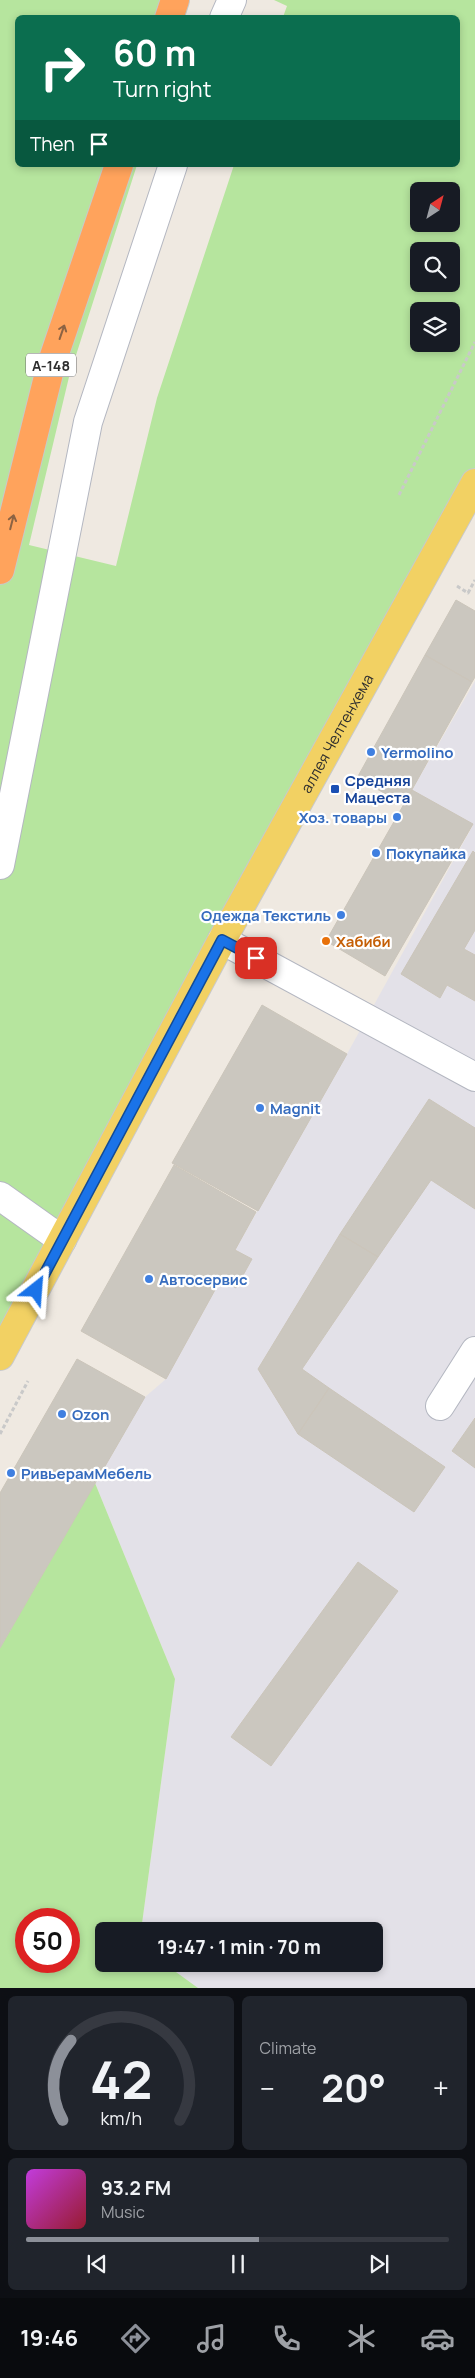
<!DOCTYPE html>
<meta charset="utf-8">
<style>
body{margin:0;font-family:Manrope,sans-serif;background:#20242c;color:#f1f3f6;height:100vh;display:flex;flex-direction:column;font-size:19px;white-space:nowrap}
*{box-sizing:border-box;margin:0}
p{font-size:16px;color:#9ea1a6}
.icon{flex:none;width:28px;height:28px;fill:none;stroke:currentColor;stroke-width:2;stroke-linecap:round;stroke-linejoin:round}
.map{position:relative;height:1988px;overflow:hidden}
.sheet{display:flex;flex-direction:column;gap:8px;padding:8px;background:#0d0f14;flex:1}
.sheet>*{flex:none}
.banner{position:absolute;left:15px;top:15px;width:445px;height:152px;border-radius:8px;box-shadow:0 2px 8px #0003;background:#0b6e4f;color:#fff;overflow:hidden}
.needle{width:32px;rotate:36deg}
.fabs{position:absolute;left:410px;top:182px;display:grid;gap:10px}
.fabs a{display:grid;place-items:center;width:50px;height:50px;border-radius:8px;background:#171b24;box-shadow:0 2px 8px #0003;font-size:25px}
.speed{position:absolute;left:15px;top:1908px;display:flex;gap:10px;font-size:25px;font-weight:700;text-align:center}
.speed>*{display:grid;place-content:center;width:65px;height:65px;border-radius:50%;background:#171b24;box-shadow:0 2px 8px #0003;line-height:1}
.speed .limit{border:8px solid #d22;background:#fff;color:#111}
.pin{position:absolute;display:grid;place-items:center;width:42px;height:42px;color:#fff;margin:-21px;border-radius:10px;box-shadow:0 2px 8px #0006}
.me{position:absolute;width:55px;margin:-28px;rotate:28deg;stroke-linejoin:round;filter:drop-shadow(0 0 4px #0008)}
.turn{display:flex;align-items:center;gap:18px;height:105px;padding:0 15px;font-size:22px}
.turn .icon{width:65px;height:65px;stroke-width:2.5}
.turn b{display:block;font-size:35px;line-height:42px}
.then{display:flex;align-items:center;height:48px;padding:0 15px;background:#0003;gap:10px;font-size:19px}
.big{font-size:38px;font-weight:700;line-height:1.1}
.sheet .card{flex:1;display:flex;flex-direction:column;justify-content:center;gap:8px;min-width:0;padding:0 18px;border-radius:8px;background:#20242c}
.sheet .dial{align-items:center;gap:0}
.dial svg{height:130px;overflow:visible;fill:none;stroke:#363941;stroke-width:7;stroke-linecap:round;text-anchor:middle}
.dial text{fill:#f1f3f6;stroke:none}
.song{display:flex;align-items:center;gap:15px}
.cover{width:60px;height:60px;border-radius:8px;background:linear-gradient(135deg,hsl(290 70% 55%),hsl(350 70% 35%))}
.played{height:5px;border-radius:2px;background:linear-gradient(90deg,#8c9099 55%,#363941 55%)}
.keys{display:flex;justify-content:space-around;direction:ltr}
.heat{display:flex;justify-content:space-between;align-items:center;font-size:28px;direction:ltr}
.sheet .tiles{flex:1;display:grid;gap:8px;grid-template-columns:1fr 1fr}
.card:last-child{grid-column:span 2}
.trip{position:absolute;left:95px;top:1922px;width:288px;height:50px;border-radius:8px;background:#171b24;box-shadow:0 2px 8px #0003;font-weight:700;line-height:50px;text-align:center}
.menu{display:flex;height:80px;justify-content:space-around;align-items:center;background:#090b0e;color:#9ea1a6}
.menu .icon{width:35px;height:35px}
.menu .on{color:#8c9099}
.menu b{font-size:22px;color:#f1f3f6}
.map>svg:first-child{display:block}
.industrial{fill:#e3e1e8}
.green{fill:#b6e59e;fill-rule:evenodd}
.building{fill:#cbc7bf;stroke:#cbc5ba}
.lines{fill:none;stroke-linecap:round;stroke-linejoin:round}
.minor-casing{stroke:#b4b7c1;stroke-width:30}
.major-casing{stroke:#c9c9c9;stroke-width:30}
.highway-casing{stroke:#c9c9c9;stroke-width:30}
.path{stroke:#c9c9c9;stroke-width:3;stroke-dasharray:4 2.5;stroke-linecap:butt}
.minor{stroke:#fff;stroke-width:28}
.major{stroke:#f2d163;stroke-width:28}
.highway{stroke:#ffa35c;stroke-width:28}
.oneway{stroke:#8c6343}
.route-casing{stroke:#114b97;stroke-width:12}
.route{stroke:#1a73e8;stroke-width:9}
.shop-dot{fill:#3f7fe0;stroke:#fff;stroke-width:2}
.transit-dot{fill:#1a4fb4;stroke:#fff;stroke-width:2}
.food-dot{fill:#e8710a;stroke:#fff;stroke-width:2}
.labels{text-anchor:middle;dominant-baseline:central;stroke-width:4.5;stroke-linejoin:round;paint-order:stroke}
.shield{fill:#fff;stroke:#6d6d6d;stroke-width:1}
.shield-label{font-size:14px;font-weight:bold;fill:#2e2e2e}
.street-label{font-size:15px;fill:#2e2e2e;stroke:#fff}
.shop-label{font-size:15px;font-weight:bold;fill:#366cbe;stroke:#fff;text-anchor:start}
.transit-label{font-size:15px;font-weight:bold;fill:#164399;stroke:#fff;text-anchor:start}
.food-label{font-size:15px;font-weight:bold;fill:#c56008;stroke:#fff;text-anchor:start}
</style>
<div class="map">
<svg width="475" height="1988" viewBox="0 0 475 1988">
<rect width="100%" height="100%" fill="#efe9e1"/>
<path class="industrial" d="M 475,681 L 475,1988 L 198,1988 L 165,1964 L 374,1964 L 374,1931 L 141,1931 L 175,1679 L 95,1483 L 145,1397 L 166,1379 L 221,1279 L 236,1287 L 252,1259 L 235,1250 L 347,1054 L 473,825 L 412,790 Z"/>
<path class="green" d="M 0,0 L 190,0 L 185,17 L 18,18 L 18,165 L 137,165 L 69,377 L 29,545 L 116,566 L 157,398 L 234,165 L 458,165 L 458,18 L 283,17 L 287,6 L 274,0 L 475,0 L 475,483 L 0,1356 ZM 419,191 L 451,191 L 451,224 L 419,224 ZM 419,251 L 451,251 L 451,284 L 419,284 ZM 419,311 L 451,311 L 451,344 L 419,344 Z
M 95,1483 L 175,1679 L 141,1931 L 104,1931 L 104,1964 L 165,1964 L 198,1988 L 0,1988 L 0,1648 ZM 26,1919 L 69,1919 L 69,1961 L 26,1961 Z"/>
<path class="building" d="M 456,600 L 475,611 L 475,677 L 472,682 L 425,655 Z
M 425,655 L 472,682 L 404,804 L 357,778 Z
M 412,790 L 473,824 L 385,976 L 326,941 Z
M 473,851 L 475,853 L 475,930 L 464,949 L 475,955 L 475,1001 L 447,985 L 440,998 L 401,974 Z
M 262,1005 L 347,1054 L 258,1211 L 172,1163 Z
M 429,1099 L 475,1128 L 475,1209 L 431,1180 L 378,1257 L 340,1234 Z
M 174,1165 L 256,1212 L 235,1250 L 252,1259 L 236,1288 L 221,1279 L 166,1379 L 81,1331 Z
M 340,1234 L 378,1257 L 302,1369 L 329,1388 L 298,1434 L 258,1369 Z
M 77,1359 L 145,1397 L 0,1648 L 0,1493 Z
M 329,1388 L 445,1467 L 414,1512 L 298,1434 Z
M 475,1418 L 475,1468 L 452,1451 Z
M 358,1562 L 398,1591 L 271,1766 L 231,1737 Z"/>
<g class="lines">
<g class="minor-casing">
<path id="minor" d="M 224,18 L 232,0
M 0,865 L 88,422 L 173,165
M 222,940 L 475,1077
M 0,1196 L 62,1240
M 440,1406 L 475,1351"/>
</g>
<g class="major-casing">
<g id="major">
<path id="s1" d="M 0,1356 L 222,940 L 475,483"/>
</g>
</g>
<g class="highway-casing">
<path id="highway" d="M 169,18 L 175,0
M 0,570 L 51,365 L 119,165"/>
</g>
<path class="path" d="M 399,495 L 475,342
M 457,586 L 468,593 L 475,580
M 0,1434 L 28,1381"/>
<use href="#minor" class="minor"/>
<use href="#major" class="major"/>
<use href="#highway" class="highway"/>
</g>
<defs><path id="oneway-shaft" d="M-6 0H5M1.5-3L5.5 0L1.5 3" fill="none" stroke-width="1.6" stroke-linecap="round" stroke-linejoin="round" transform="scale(1.25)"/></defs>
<g class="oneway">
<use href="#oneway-shaft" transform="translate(62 332) rotate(-71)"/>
<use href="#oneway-shaft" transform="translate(12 522) rotate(-76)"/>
</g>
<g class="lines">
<g class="route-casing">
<path id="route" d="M 36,1290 L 222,940 L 256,958"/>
</g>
<use href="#route" class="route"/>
</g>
<g class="shop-dot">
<circle cx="371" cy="752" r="5"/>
<circle cx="397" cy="817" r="5"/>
<circle cx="376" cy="853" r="5"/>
<circle cx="341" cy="915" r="5"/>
<circle cx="260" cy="1108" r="5"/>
<circle cx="149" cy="1279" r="5"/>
<circle cx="62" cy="1414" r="5"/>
<circle cx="11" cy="1473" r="5"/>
</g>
<rect class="transit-dot" x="330" y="784" width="10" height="10" rx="2.5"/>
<circle class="food-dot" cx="326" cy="941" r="5"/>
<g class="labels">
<rect class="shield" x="26" y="353.5" width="50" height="23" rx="4"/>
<g class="shield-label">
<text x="51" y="365">А-148</text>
</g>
<g class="street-label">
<text stroke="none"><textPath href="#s1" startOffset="708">аллея Челтенхема</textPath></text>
</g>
<g class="shop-label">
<text x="381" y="752">Yermolino</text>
<text x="387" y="817" text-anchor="end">Хоз. товары</text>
<text x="386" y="853">Покупайка</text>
<text x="331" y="915" text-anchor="end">Одежда Текстиль</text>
<text x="270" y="1108">Magnit</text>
<text x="159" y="1279">Автосервис</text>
<text x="72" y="1414">Ozon</text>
<text x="21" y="1473">РивьерамМебель</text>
</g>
<g class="transit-label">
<text x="345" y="780">Средняя<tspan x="345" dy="17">Мацеста</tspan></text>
</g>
<g class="food-label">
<text x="336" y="941">Хабиби</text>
</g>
</g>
</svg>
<div class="fabs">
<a><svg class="needle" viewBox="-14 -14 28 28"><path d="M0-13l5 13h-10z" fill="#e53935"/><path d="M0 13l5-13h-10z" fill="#9ea1a6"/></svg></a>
<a><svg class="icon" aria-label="search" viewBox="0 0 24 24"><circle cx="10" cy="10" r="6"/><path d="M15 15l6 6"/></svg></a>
<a><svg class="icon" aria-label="layers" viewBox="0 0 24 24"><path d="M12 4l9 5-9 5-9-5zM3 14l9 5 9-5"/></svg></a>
</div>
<div class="speed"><div class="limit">50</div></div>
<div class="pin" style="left:256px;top:958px;background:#d93025"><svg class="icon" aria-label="arrive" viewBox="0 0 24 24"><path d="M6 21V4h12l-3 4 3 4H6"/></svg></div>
<svg class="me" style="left:36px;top:1290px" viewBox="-20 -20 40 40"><path d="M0-17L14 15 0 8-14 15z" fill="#1a73e8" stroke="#fff" stroke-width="4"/></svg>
<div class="trip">19:47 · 1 min · 70 m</div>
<div class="banner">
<div class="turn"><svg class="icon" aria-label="right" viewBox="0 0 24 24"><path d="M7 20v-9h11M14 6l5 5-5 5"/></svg><div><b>60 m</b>Turn right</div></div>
<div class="then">Then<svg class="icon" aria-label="arrive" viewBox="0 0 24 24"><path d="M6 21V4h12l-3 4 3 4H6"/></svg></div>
</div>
</div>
<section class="sheet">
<div class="tiles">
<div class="card dial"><svg viewBox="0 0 100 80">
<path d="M14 69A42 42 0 1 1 86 69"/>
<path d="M14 69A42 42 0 0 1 19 20" stroke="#8c9099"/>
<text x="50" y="56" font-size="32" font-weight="700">42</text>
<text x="50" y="72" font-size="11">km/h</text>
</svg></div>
<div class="card"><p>Climate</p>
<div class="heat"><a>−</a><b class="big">20°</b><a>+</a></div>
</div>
<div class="card">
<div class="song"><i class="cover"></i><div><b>93.2 FM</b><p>Music</p></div></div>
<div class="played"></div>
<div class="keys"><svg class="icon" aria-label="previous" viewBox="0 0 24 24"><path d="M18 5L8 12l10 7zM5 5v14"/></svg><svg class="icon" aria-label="pause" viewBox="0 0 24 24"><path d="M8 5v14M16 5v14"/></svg><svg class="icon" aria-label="next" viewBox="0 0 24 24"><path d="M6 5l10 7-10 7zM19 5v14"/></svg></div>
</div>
</div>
</section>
<nav class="menu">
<b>19:46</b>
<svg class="icon on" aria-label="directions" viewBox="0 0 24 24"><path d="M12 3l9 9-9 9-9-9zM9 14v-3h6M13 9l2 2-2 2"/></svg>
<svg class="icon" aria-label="music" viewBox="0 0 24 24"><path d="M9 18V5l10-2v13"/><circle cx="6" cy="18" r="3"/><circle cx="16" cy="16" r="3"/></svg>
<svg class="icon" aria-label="phone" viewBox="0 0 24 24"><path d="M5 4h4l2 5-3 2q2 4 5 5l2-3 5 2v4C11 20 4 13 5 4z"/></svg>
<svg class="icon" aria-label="climate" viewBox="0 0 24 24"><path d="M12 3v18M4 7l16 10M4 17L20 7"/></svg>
<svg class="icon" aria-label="car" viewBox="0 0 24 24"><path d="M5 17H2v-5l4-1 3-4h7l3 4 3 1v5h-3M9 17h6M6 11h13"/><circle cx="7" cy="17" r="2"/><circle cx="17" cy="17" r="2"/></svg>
</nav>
